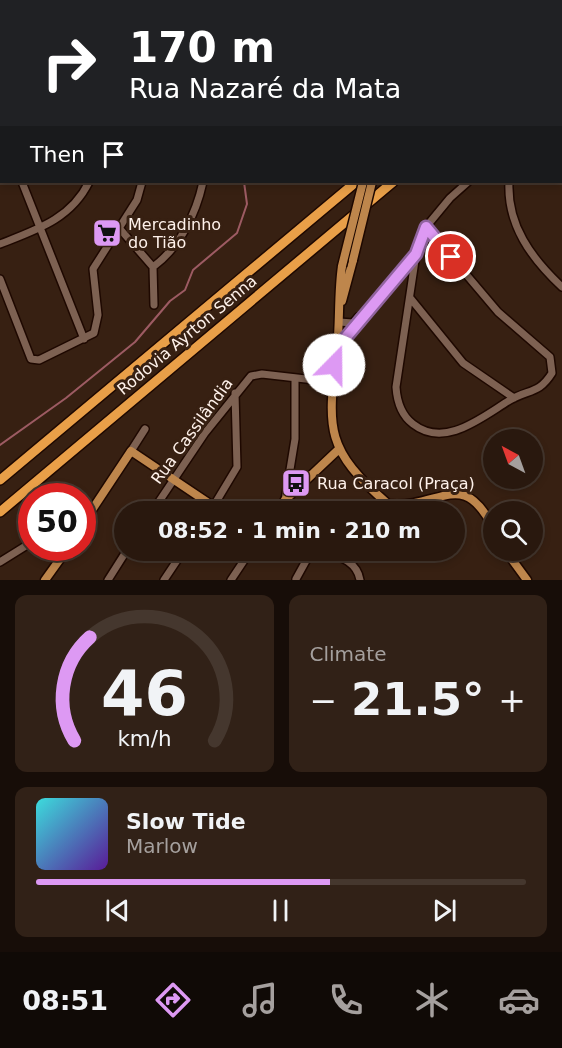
<!DOCTYPE html>
<meta charset="utf-8">
<style>
body{margin:0;font-family:"DejaVu Sans",sans-serif;background:#312117;color:#f1f3f6;height:100vh;display:flex;flex-direction:column;font-size:22px;white-space:nowrap}
*{box-sizing:border-box;margin:0}
p{font-size:20px;color:#a5a09e}
.icon{flex:none;width:33px;height:33px;fill:none;stroke:currentColor;stroke-width:2;stroke-linecap:round;stroke-linejoin:round}
.map{position:relative;height:580px;overflow:hidden}
.side{display:flex;flex-direction:column;gap:15px;padding:15px;background:#170d08;flex:1}
.side>*{flex:none}
.guide{position:absolute;left:0px;top:0px;width:562px;height:183px;box-shadow:0 3px 9px #0003,0 0 0 2px #45372e;background:#202124;color:#fff;overflow:hidden}
.needle{width:39px;rotate:319deg}
.buttons{position:absolute;left:483px;top:429px;display:grid;gap:12px}
.buttons a{display:grid;place-items:center;width:60px;height:60px;border-radius:50%;background:#29180e;box-shadow:0 3px 9px #0003,0 0 0 2px #45372e;font-size:30px}
.speed{position:absolute;left:18px;top:483px;display:flex;gap:12px;font-size:30px;font-weight:700;text-align:center}
.speed>*{display:grid;place-content:center;width:78px;height:78px;border-radius:50%;background:#29180e;box-shadow:0 3px 9px #0003,0 0 0 2px #45372e;line-height:1}
.speed .limit{border:9px solid #d22;background:#fff;color:#111}
.pin{position:absolute;display:grid;place-items:center;width:51px;height:51px;color:#fff;margin:-26px;border:3px solid #fff;border-radius:50%;box-shadow:0 2px 6px #0007}
.me{position:absolute;width:66px;margin:-33px;rotate:22deg;stroke-linejoin:round;filter:drop-shadow(0 0 4px #0008)}
.turn{display:flex;align-items:center;gap:21px;height:126px;padding:0 30px;font-size:27px}
.turn .icon{width:78px;height:78px;stroke-width:2.5}
.turn b{display:block;font-size:42px;line-height:51px}
.then{display:flex;align-items:center;height:57px;padding:0 30px;background:#0003;gap:12px;font-size:22px}
.big{font-size:45px;font-weight:700;line-height:1.1}
.side .tile{flex:1;display:flex;flex-direction:column;justify-content:center;gap:9px;min-width:0;padding:0 21px;border-radius:12px;background:#312117}
.side .dial{align-items:center;gap:0}
.dial svg{height:156px;overflow:visible;fill:none;stroke:#45372e;stroke-width:7;stroke-linecap:round;text-anchor:middle}
.dial text{fill:#f1f3f6;stroke:none}
.song{display:flex;align-items:center;gap:18px}
.cover{width:72px;height:72px;border-radius:9px;background:linear-gradient(135deg,hsl(180 70% 55%),hsl(270 70% 35%))}
.played{height:6px;border-radius:3px;background:linear-gradient(90deg,#dd99f3 60%,#45372e 60%)}
.keys{display:flex;justify-content:space-around;direction:ltr}
.heat{display:flex;justify-content:space-between;align-items:center;font-size:33px;direction:ltr}
.side .tiles{flex:1;display:grid;gap:15px;grid-template-columns:1fr 1fr}
.tile:last-child{grid-column:span 2}
.trip{position:absolute;left:114px;top:501px;width:351px;height:60px;border-radius:30px;background:#29180e;box-shadow:0 3px 9px #0003,0 0 0 2px #45372e;font-weight:700;line-height:60px;text-align:center}
.tabs{display:flex;height:96px;justify-content:space-around;align-items:center;background:#100a06;color:#a5a09e}
.tabs .icon{width:42px;height:42px}
.tabs .active{color:#dd99f3}
.tabs b{font-size:27px;color:#f1f3f6}
.map>svg:first-child{display:block}
.lines{fill:none;stroke-linecap:round;stroke-linejoin:round}
.stream{stroke:#9d5b63;stroke-width:2}
.minor-casing{stroke:#1e0800;stroke-width:10}
.major-casing{stroke:#1e0800;stroke-width:11}
.highway-casing{stroke:#1e0800;stroke-width:12}
.minor{stroke:#7d6152;stroke-width:7}
.major{stroke:#be864c;stroke-width:8}
.highway{stroke:#e99f48;stroke-width:9}
.major-bridge-casing{stroke:#1e0800;stroke-width:11;stroke-linecap:butt}
.major-bridge{stroke:#be864c;stroke-width:8}
.route-casing{stroke:#90639e;stroke-width:15}
.route{stroke:#dd99f3;stroke-width:10}
.labels{text-anchor:middle;dominant-baseline:central;stroke-width:6;stroke-linejoin:round;paint-order:stroke}
.poi-label{font-size:16px;fill:#fef1ea;stroke:#372012;text-anchor:start}
.street-label{font-size:16px;fill:#fef1ea;stroke:#372012}
</style>
<div class="map">
<svg width="562" height="580" viewBox="0 0 562 580">
<rect width="100%" height="100%" fill="#372012"/>
<g class="lines">
<path class="stream" d="M 253,0 L 253,2
M 0,445 L 66,398 L 135,342 L 170,301 L 185,290 L 193,270 L 237,233 L 247,204 L 244,182"/>
<g class="minor-casing">
<path id="minor" d="M 83,0 L 85,2
M 445,0 L 445,2
M 33,2 L 34,0
M 126,2 L 126,0
M 204,2 L 204,0
M 0,109 L 2,104
M 0,124 L 2,129
M 561,154 L 562,154
M 22,182 L 84,339
M 509,182 C 507,225 531,258 562,287
M 120,229 L 153,267 L 154,305
M 0,244 C 36,230 71,219 89,182
M 416,254 L 396,387 C 397,402 401,415 413,424 C 445,449 482,417 510,400 C 529,389 539,394 552,373 L 550,357 L 498,312 L 426,227
M 153,267 C 180,247 196,214 203,182
M 0,279 L 31,359 L 39,360 L 94,333 L 98,315 L 93,269 L 137,200 L 142,182
M 411,299 L 463,363 L 514,398
M 339,322 L 353,323 L 358,317
M 337,347 L 416,254 L 426,227 L 450,198 L 468,182
M 131,451 L 145,429
M 285,500 L 295,439 L 295,378
M 152,512 L 205,433 L 251,376 L 262,374 L 332,382
M 210,512 L 237,467 L 235,393
M 322,550 C 338,556 357,561 360,580
M 0,562 L 32,542
M 296,579 L 312,550
M 108,580 L 127,550
M 164,580 L 184,550
M 231,580 L 251,550"/>
</g>
<g class="major-casing">
<path id="major" d="M 394,0 L 394,2
M 342,266 C 338,293 340,321 337,349 C 328,427 323,448 388,504 C 442,509 462,466 494,529
M 342,301 L 353,260
M 277,512 L 285,500 L 339,449
M 82,525 L 131,451 L 222,512
M 505,550 L 527,580
M 45,580 L 68,548"/>
</g>
<g class="highway-casing">
<path id="highway" d="M 549,2 L 550,0
M 561,27 L 562,26
M 0,480 L 356,182
M 0,512 L 393,182"/>
</g>
<use href="#minor" class="minor"/>
<use href="#major" class="major"/>
<use href="#highway" class="highway"/>
<g class="major-bridge-casing">
<path id="major-bridge" d="M 353,260 L 372,182
M 342,266 L 363,182"/>
</g>
<use href="#major-bridge" class="major-bridge"/>
</g>
<g class="lines">
<g class="route-casing">
<path id="route" d="M 334,365 L 337,348 L 416,254 L 426,227 L 451,257"/>
</g>
<use href="#route" class="route"/>
</g>
<defs>
<g id="supermarket-square" transform="scale(1.5)"><rect x="-9" y="-9" width="18" height="18" rx="4" fill="#dd99f3" stroke="#372012"/><path d="M-6-5.5h2.5l.6 2H6L4.5 2H-2.5L-4.4-4H-6ZM-1.5 3.2a1.3 1.3 0 1 0 .1 0ZM3 3.2a1.3 1.3 0 1 0 .1 0Z" fill="#111"/></g>
<g id="bus-square" transform="scale(1.5)"><rect x="-9" y="-9" width="18" height="18" rx="4" fill="#dd99f3" stroke="#372012"/><path d="M-5-6H5V4H4V6H2V4H-2V6H-4V4H-5ZM-3.5-4V0h7V-4ZM-3.5 1.2v1.5H-2V1.2ZM2 1.2v1.5H3.5V1.2Z" fill="#111"/></g>
</defs>
<g fill-rule="evenodd">
<use href="#supermarket-square" x="107" y="233"/>
<use href="#bus-square" x="296" y="483"/>
</g>
<g class="labels">
<g class="poi-label">
<text x="128" y="224">Mercadinho<tspan x="128" dy="18">do Tião</tspan></text>
<text x="317" y="483">Rua Caracol (Praça)</text>
</g>
<g class="street-label">
<text transform="translate(187 335) rotate(-40)">Rodovia Ayrton Senna</text>
<text transform="translate(192 431) rotate(-54)">Rua Cassilândia</text>
</g>
</g>
</svg>
<div class="buttons">
<a><svg class="needle" viewBox="-14 -14 28 28"><path d="M0-13l5 13h-10z" fill="#e53935"/><path d="M0 13l5-13h-10z" fill="#a5a09e"/></svg></a>
<a><svg class="icon" aria-label="search" viewBox="0 0 24 24"><circle cx="10" cy="10" r="6"/><path d="M15 15l6 6"/></svg></a>
</div>
<div class="speed"><div class="limit">50</div></div>
<div class="pin" style="left:451px;top:257px;background:#d93025"><svg class="icon" aria-label="arrive" viewBox="0 0 24 24"><path d="M6 21V4h12l-3 4 3 4H6"/></svg></div>
<svg class="me" style="left:334px;top:365px" viewBox="-20 -20 40 40"><circle r="19" fill="#fff"/><path d="M0-13L10 11 0 6-10 11z" fill="#dd99f3"/></svg>
<div class="trip">08:52 · 1 min · 210 m</div>
<div class="guide">
<div class="turn"><svg class="icon" aria-label="right" viewBox="0 0 24 24"><path d="M7 20v-9h11M14 6l5 5-5 5"/></svg><div><b>170 m</b>Rua Nazaré da Mata</div></div>
<div class="then">Then<svg class="icon" aria-label="arrive" viewBox="0 0 24 24"><path d="M6 21V4h12l-3 4 3 4H6"/></svg></div>
</div>
</div>
<section class="side">
<div class="tiles">
<div class="tile dial"><svg viewBox="0 0 100 80">
<path d="M14 69A42 42 0 1 1 86 69"/>
<path d="M14 69A42 42 0 0 1 22 16" stroke="#dd99f3"/>
<text x="50" y="56" font-size="32" font-weight="700">46</text>
<text x="50" y="72" font-size="11">km/h</text>
</svg></div>
<div class="tile"><p>Climate</p>
<div class="heat"><a>−</a><b class="big">21.5°</b><a>+</a></div>
</div>
<div class="tile">
<div class="song"><i class="cover"></i><div><b>Slow Tide</b><p>Marlow</p></div></div>
<div class="played"></div>
<div class="keys"><svg class="icon" aria-label="previous" viewBox="0 0 24 24"><path d="M18 5L8 12l10 7zM5 5v14"/></svg><svg class="icon" aria-label="pause" viewBox="0 0 24 24"><path d="M8 5v14M16 5v14"/></svg><svg class="icon" aria-label="next" viewBox="0 0 24 24"><path d="M6 5l10 7-10 7zM19 5v14"/></svg></div>
</div>
</div>
</section>
<nav class="tabs">
<b>08:51</b>
<svg class="icon active" aria-label="directions" viewBox="0 0 24 24"><path d="M12 3l9 9-9 9-9-9zM9 14v-3h6M13 9l2 2-2 2"/></svg>
<svg class="icon" aria-label="music" viewBox="0 0 24 24"><path d="M9 18V5l10-2v13"/><circle cx="6" cy="18" r="3"/><circle cx="16" cy="16" r="3"/></svg>
<svg class="icon" aria-label="phone" viewBox="0 0 24 24"><path d="M5 4h4l2 5-3 2q2 4 5 5l2-3 5 2v4C11 20 4 13 5 4z"/></svg>
<svg class="icon" aria-label="climate" viewBox="0 0 24 24"><path d="M12 3v18M4 7l16 10M4 17L20 7"/></svg>
<svg class="icon" aria-label="car" viewBox="0 0 24 24"><path d="M5 17H2v-5l4-1 3-4h7l3 4 3 1v5h-3M9 17h6M6 11h13"/><circle cx="7" cy="17" r="2"/><circle cx="17" cy="17" r="2"/></svg>
</nav>
